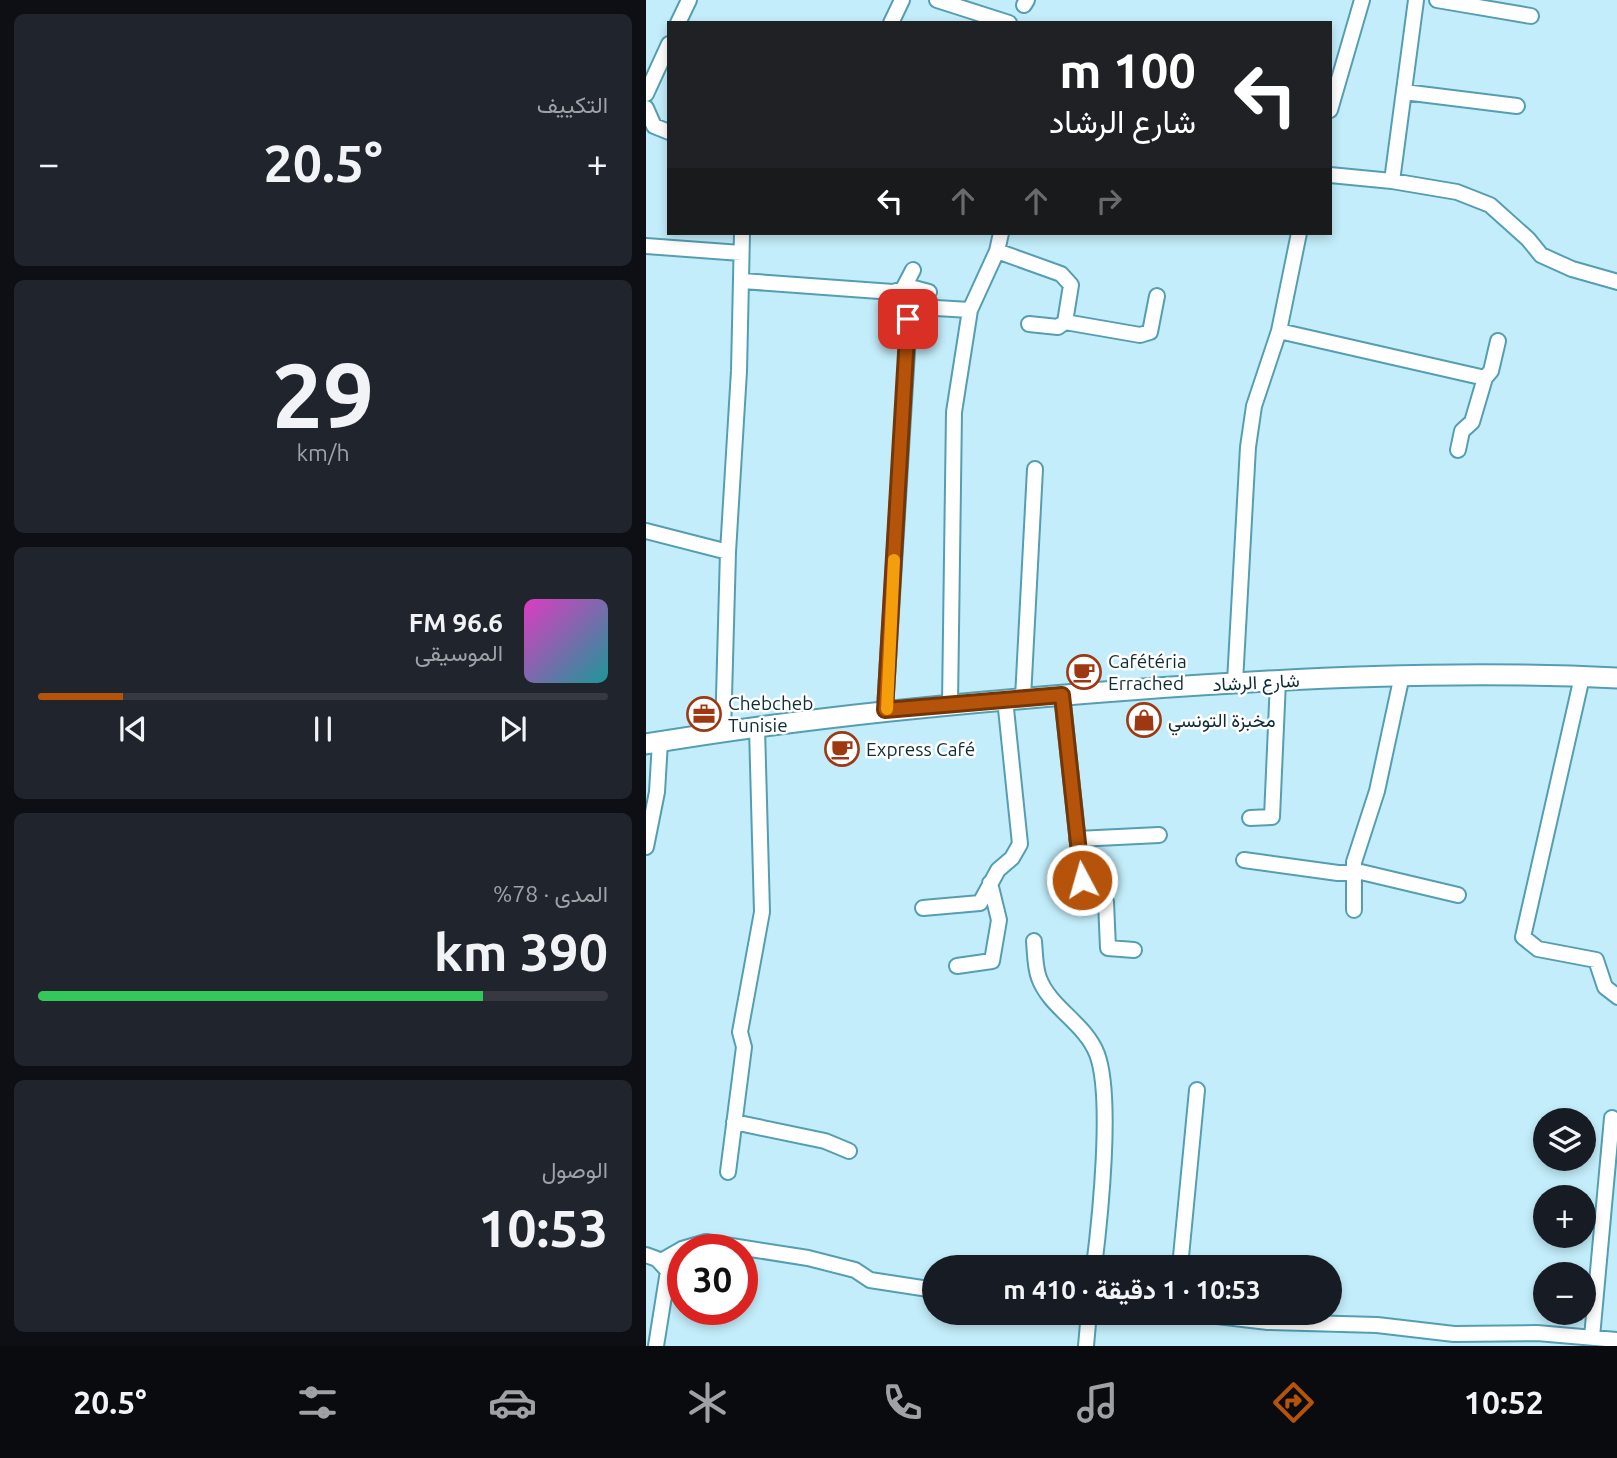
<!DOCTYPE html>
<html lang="ar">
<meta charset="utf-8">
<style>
body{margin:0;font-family:Ubuntu,Vazirmatn,sans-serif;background:#20242c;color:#f1f3f6;direction:rtl;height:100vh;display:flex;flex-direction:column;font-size:26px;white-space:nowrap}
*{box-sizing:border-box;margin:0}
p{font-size:23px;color:#9ea1a6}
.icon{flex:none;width:38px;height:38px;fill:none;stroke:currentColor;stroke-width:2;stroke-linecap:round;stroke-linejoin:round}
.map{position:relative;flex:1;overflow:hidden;direction:ltr}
.sheet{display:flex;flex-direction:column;gap:14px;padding:14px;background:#0d0f14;width:646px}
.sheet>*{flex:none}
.banner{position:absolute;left:21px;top:21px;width:665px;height:214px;border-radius:0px;box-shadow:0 4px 10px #0003;direction:rtl;background:#202124;color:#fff;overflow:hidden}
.tools{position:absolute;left:887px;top:1108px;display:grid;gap:14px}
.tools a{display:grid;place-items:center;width:63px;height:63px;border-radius:50%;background:#171b24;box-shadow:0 4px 10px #0003;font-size:35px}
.speed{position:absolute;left:21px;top:1234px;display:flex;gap:14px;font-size:35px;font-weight:700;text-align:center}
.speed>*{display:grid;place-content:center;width:91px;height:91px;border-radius:50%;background:#171b24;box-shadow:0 4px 10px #0003;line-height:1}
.speed .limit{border:10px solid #d22;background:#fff;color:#111}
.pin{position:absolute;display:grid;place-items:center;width:60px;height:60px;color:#fff;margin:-30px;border-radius:14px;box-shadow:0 4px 10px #0006}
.me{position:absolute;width:77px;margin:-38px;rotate:354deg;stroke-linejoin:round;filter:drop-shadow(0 0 5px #0008)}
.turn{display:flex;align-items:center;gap:24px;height:147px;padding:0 21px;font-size:32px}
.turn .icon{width:91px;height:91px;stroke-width:2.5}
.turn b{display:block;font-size:49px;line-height:60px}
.lanes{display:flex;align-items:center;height:66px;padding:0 21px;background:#0003;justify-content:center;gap:35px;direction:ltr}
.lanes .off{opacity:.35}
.big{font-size:52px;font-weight:700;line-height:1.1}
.sheet .widget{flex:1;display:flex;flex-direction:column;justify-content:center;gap:10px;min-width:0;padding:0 24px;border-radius:10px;background:#20242c}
.sheet .dial{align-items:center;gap:0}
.dial b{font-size:91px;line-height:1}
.song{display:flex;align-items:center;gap:21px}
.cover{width:84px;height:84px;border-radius:10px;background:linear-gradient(135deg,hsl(310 70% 55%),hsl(180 70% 35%))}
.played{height:7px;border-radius:4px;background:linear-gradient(90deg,#b45309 15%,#363941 15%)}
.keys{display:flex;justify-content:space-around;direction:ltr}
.heat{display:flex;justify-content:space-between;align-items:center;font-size:38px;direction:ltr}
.charge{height:10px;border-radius:5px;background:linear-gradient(90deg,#34c759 78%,#363941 0)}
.trip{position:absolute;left:276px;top:1255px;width:420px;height:70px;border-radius:35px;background:#171b24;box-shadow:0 4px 10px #0003;font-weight:700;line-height:70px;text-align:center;direction:rtl}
.menu{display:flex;height:112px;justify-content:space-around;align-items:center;background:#090b0e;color:#9ea1a6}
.menu .icon{width:49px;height:49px}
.menu .on{color:#b45309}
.menu b{font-size:32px;color:#f1f3f6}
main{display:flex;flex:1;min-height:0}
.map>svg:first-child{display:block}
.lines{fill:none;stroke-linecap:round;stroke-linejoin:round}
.street-casing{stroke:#559eb2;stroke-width:18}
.secondary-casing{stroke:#559eb2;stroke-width:23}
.street{stroke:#fff;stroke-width:14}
.secondary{stroke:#fff;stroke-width:19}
.route-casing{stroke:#753606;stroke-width:18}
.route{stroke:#b45309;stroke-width:12}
.slow{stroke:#f59e0b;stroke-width:12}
.labels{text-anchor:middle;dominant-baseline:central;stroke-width:5;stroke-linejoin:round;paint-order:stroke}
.poi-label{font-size:19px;fill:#0e2d35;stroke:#fff;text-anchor:start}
.street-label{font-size:19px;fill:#0e2d35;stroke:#fff}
</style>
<main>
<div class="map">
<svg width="972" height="1346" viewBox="0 0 972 1346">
<rect width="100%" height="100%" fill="#c3edfa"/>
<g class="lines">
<g class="street-casing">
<path id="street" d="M 291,0 L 363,23
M 791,0 L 885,16
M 378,5 L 381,0
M 32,23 L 43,0
M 245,23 L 256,0
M 758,92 L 871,106
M 0,94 L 23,44
M 0,108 L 8,126 L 23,132
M 684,110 L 716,0
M 684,175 L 746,181 L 811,192 L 844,205 L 882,239 L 895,255 L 926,269 L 972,282
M 746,181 L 770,0
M 0,246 L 95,253
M 351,251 L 415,274 L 425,285 L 419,322 L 494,335 L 504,332 L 511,296
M 96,281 L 247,292 L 257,289 L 267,270
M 257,289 L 268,288 L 283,292
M 383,324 L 412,327 L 419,322
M 633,331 L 839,378 L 826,422 L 816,431 L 812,450
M 839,378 L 845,371 L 852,341
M 0,531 L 82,552
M 936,677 L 877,937 L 892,949 L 950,960 L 959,987 L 972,997
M 589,682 L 602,447 L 608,406 L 633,331 L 653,233
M 416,695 L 436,880 L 442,890 L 460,902 L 462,948 L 488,950
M 377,698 L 389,469
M 304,704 L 308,412 L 324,310
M 239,710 L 263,319 L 273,307 L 324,310 L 351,251 L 355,233
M 77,733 L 82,552 L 93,371 L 96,233
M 604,818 L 626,817 L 632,681
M 431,839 L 513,835
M 0,847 L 11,792 L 14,742
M 598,860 L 692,873 L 715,872 L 812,895
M 277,908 L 334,903 L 352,870 L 366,858 L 374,844 L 359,699
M 708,910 L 708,862 L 731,791 L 756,675
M 388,941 C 389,953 389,968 393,978 C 404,1008 439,1023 451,1054 C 467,1096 454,1219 448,1267
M 311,966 L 346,961 L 353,920 L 344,883
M 88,1122 L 179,1141 L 203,1151
M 82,1172 L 98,1047 L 94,1032 L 116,912 L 111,728
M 0,1255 L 11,1259 L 22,1271 L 10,1346
M 15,1261 L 36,1249 L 60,1242 L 162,1258 L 209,1270 L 224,1280 L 289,1290
M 534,1267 L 551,1090
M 537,1312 L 622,1322 L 731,1325 L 808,1334 L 891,1333 L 972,1340
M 946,1337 L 966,1118
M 440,1346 L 443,1312"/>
</g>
<g class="secondary-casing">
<path id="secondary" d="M 0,744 C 161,717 322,702 484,690 C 646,678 809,670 972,678"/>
</g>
<use href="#street" class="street"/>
<use href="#secondary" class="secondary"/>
</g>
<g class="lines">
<g class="route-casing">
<path id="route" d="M 262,319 L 239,710 L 416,695 L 436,880"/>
</g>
<use href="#route" class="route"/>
<path class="slow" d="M 241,709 L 248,560"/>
</g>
<defs>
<g id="cafe-ring" transform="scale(1.75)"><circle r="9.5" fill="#fff" stroke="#9e3813" stroke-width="1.5"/><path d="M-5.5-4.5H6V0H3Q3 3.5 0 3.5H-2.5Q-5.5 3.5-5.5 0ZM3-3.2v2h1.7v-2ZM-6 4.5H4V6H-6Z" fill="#9e3813"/></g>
<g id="office-ring" transform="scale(1.75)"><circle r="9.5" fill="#fff" stroke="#9e3813" stroke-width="1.5"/><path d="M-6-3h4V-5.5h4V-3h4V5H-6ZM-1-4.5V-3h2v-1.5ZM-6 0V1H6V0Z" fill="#9e3813"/></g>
<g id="shop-ring" transform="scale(1.75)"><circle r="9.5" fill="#fff" stroke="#9e3813" stroke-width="1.5"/><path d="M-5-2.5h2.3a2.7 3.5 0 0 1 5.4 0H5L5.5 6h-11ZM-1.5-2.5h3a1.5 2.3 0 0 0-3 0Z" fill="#9e3813"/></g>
</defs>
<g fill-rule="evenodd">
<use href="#cafe-ring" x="438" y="672"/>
<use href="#office-ring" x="58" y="714"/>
<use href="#shop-ring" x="498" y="720"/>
<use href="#cafe-ring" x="196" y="749"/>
</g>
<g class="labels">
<g class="poi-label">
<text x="462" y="661">Cafétéria<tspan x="462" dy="22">Errached</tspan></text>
<text x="82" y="703">Chebcheb<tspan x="82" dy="22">Tunisie</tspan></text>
<text x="522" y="720">مخبزة التونسي</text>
<text x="220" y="749">Express Café</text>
</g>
<g class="street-label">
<text transform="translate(610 682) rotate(-3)">شارع الرشاد</text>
</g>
</g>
</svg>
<div class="tools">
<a><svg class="icon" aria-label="layers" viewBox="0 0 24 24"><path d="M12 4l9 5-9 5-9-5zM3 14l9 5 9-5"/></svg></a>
<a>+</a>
<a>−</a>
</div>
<div class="speed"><div class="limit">30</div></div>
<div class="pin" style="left:262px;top:319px;background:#d93025"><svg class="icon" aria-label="arrive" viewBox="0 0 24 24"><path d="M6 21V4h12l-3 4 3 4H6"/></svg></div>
<svg class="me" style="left:436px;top:880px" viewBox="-20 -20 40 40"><circle r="17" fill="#b45309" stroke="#fff" stroke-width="3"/><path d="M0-11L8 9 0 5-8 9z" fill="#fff"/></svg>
<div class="trip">10:53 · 1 دقيقة · 410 m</div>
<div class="banner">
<div class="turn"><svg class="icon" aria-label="left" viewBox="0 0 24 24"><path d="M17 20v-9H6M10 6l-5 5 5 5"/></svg><div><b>100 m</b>شارع الرشاد</div></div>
<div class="lanes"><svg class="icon" aria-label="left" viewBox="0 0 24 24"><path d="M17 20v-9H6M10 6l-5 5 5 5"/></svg><svg class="icon off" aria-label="ahead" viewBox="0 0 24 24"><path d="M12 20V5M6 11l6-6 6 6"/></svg><svg class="icon off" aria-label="ahead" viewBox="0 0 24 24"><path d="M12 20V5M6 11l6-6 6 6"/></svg><svg class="icon off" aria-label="right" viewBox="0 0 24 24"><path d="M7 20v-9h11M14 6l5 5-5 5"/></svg></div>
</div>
</div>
<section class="sheet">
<div class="widget"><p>التكييف</p>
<div class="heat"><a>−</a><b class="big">20.5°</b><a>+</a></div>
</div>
<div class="widget dial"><b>29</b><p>km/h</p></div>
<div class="widget">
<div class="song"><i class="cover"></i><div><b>96.6 FM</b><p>الموسيقى</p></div></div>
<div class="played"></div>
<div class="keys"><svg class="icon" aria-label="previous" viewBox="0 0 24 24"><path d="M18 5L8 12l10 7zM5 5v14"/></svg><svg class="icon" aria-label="pause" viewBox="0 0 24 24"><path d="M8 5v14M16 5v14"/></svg><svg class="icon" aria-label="next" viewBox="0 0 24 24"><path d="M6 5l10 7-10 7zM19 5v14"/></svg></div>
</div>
<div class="widget"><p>المدى · 78%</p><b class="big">390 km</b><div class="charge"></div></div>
<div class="widget"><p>الوصول</p><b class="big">10:53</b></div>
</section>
</main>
<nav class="menu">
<b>10:52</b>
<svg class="icon on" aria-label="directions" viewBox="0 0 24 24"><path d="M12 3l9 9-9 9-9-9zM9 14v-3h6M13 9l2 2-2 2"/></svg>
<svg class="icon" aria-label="music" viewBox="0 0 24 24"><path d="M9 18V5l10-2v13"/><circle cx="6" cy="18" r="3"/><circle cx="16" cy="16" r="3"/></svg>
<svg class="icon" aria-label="phone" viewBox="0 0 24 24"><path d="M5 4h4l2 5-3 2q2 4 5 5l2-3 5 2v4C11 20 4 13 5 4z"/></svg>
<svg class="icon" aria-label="climate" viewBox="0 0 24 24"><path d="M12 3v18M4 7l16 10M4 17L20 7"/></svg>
<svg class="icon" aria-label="car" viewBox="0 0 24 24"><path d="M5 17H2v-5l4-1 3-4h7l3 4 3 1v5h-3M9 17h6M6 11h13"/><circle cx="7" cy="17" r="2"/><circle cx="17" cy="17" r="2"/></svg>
<svg class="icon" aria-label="filters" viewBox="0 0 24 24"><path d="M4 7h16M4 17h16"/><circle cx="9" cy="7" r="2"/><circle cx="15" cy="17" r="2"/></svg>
<b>20.5°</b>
</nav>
